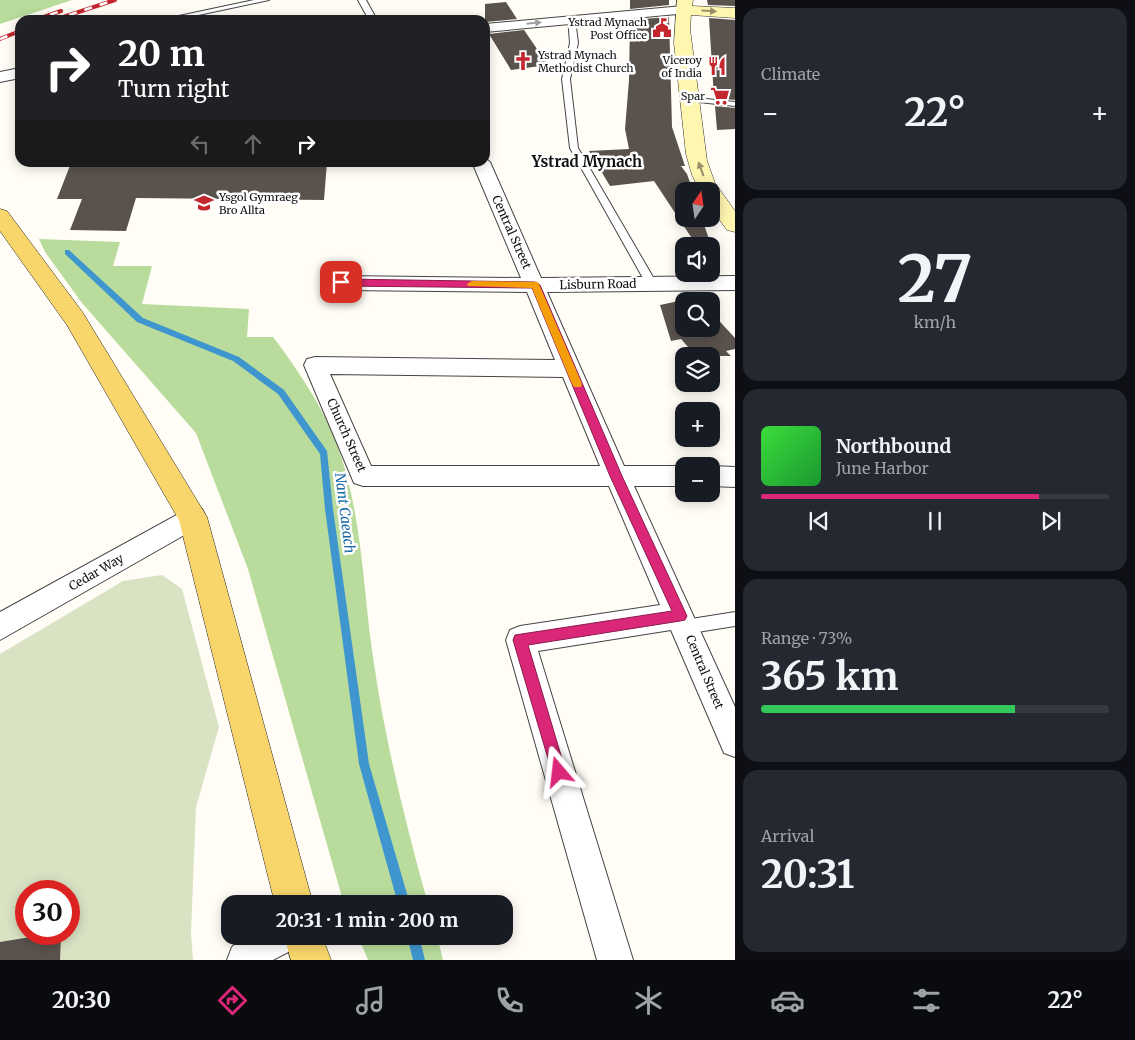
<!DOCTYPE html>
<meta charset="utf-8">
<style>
body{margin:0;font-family:Merriweather,serif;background:#242831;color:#f1f3f6;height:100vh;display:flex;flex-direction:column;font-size:19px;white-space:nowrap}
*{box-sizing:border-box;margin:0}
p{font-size:16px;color:#9ea1a6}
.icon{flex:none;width:28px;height:28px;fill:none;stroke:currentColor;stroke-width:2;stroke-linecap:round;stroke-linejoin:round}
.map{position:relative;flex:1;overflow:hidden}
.details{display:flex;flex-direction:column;gap:8px;padding:8px;background:#0d0f14;width:400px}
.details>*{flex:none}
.hud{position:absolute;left:15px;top:15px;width:475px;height:152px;border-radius:15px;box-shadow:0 2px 12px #0003;background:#202124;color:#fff;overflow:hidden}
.needle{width:32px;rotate:13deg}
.fabs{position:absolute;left:675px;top:182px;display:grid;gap:10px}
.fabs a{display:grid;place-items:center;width:45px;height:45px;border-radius:10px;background:#171b24;box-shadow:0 2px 12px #0003;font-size:25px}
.speed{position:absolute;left:15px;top:880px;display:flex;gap:10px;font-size:25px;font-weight:700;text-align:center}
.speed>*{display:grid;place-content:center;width:65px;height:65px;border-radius:50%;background:#171b24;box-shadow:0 2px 12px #0003;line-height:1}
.speed .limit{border:8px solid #d22;background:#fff;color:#111}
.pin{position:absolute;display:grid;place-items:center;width:42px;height:42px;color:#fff;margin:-21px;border-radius:10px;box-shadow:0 2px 8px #0006}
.me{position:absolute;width:55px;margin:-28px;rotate:343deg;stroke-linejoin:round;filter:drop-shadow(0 0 4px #0008)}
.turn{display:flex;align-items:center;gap:18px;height:105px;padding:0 20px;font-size:22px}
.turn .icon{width:65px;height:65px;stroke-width:2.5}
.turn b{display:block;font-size:35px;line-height:42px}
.lanes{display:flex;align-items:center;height:48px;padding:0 20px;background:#0003;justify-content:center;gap:25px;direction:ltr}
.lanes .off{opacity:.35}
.big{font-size:38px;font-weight:700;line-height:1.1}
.details .widget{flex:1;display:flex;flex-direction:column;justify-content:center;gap:8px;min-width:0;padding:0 18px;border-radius:15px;background:#242831}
.details .dial{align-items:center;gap:0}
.dial b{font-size:65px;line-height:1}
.song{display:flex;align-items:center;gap:15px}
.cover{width:60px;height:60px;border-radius:8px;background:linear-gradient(135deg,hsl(120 70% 55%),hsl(130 70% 35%))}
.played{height:5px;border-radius:2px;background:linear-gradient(90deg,#db2777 80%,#363941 80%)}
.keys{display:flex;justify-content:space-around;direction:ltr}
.heat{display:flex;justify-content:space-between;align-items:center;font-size:28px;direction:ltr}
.charge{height:8px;border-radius:4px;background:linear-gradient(90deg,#34c759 73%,#363941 0)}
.trip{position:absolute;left:221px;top:895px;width:292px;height:50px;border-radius:15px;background:#171b24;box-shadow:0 2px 12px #0003;font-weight:700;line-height:50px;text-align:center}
.tab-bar{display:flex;height:80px;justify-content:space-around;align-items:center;background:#090b0e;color:#9ea1a6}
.tab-bar .icon{width:35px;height:35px}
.tab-bar .active{color:#db2777}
.tab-bar b{font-size:22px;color:#f1f3f6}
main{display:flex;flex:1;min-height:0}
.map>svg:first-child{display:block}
.forest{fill:#b9dc9c}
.cemetery{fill:#d9e3c4;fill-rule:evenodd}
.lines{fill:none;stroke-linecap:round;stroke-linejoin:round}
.stream{fill:#3f96cf;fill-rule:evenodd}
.building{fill:#5a524d}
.lane-casing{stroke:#444;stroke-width:2}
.street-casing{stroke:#444;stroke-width:2}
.secondary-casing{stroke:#333;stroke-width:1}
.primary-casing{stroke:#222;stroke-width:1}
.lane{fill:#fff;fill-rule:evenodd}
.street{fill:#fff;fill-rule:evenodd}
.secondary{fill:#fff6b0;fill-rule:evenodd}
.primary{fill:#f9d66b;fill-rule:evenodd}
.rail-casing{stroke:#c4262e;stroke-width:4}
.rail{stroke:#fff;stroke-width:2.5;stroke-dasharray:8;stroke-linecap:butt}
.oneway{fill:#948f68}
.oneway2{fill:#a0a0a0}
.route{fill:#db2777;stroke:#8e194d}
.slow{fill:#f59e0b}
.labels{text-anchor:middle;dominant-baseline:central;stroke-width:5;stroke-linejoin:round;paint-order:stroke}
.far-poi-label{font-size:11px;fill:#111;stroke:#fff;text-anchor:end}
.street-label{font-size:12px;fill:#111;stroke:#fff}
.water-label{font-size:14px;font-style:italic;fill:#1768a6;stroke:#fff}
.far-district-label{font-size:15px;font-weight:bold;fill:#111;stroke:#fff}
</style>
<main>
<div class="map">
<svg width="735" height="960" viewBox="0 0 735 960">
<rect width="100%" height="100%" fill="#fffdf5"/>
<path class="forest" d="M 0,0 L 72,0 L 0,24 Z
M 39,239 L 120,242 L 113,266 L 152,266 L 142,304 L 249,309 L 247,337 L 273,337 C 293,363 318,400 331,430 C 363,503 362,587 374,664 C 386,745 406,825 428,904 L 344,904 L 248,569 L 196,433 L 82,303 L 45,252 Z
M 358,936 L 437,936 L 443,960 L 368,960 Z"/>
<path class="cemetery" d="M 162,575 L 182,589 L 219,727 L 196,807 L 191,933 L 193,960 L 0,960 L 0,654 L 123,581 ZM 26,891 L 69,891 L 69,934 L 26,934 Z"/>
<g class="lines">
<path class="stream" d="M 65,250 L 69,250 L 143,318 L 239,357 L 284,390 L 327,451 L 333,509 L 369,764 L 410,904 L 398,904 L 359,764 L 325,509 L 320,454 L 278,394 L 233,361 L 137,322 L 65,254 Z
M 407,936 L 419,936 L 425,960 L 413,960 Z"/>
</g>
<path class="building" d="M 630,0 L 669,0 L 669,5 L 630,9 Z
M 707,0 L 735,0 L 735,6 L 708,5 Z
M 506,2 L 517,19 L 485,22 L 485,4 Z
M 669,17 L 672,127 L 685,166 L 681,166 L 687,174 L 693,191 L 684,191 L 684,219 L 702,219 L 717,262 L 711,265 L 711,246 L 697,246 L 654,181 L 610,186 L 589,151 L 629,149 L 625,129 L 629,80 L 630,20 Z
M 709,18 L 735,20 L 735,100 L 714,98 Z
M 524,30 L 548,65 L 511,70 L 489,34 Z
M 715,106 L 735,108 L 735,129 L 717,130 Z
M 189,162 L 327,162 L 324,200 L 136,198 L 126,231 L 70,230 L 82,199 L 57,199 L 71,163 Z
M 679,301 L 684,306 L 684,329 L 705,329 L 711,336 L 711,312 L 735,338 L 735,349 L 726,351 L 731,356 L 696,356 L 681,339 L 671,341 L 660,305 Z
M 49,934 L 61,934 L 60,960 L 0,960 L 0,942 Z"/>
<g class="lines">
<g class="lane-casing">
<path id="lane" d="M 254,0 L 269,0 L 175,20 L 160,20 Z
M 358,0 L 366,0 L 377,20 L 369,20 Z
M 568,17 L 575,19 L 578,43 L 570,79 L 578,148 L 657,284 L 656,287 L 648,287 L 570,148 L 562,79 L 570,43 Z
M 687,97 L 735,102 L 735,106 L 690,101 L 686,99 Z
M 735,612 L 735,626 L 685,634 L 680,632 L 678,627 L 680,622 L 685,620 Z"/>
</g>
<g class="street-casing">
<path id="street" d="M 683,6 L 690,10 L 688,13 L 485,32 L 485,24 Z
M 20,68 L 20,78 L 0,82 L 0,72 Z
M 485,158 L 490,162 L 541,278 L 735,276 L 735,290 L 547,292 L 624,466 L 686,466 L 684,466 L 684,486 L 634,486 L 735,707 L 735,757 L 724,753 L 671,630 L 538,651 L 633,960 L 597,960 L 506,640 L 510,630 L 520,626 L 660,605 L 609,486 L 363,486 L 354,483 L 304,365 L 307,359 L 315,357 L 555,360 L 527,292 L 341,290 L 334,288 L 331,283 L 334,278 L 341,276 L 521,278 L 472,162 L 485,162 ZM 330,374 L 563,377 L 600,466 L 371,466 Z
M 709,466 L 711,466 L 735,467 L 735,487 L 711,486 L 711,466 Z
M 193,506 L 202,509 L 206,517 L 202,525 L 0,640 L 0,612 Z
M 246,936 L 302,936 L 296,948 L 273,960 L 227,960 L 232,947 Z"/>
</g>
<g class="secondary-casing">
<path id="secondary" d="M 677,0 L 693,0 L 692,6 L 735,8 L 735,18 L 691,15 L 690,29 L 707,161 L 715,183 L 735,211 L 735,232 L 727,230 L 711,208 L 711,191 L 700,191 L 692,175 L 686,154 L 674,43 Z"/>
</g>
<g class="primary-casing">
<path id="primary" d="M 0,209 L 7,211 L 83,313 L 207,517 L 313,904 L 275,904 L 179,520 L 67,325 L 0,231 Z
M 284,936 L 322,936 L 331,960 L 291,960 Z"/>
</g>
<use href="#lane" class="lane"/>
<use href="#street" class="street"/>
<use href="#secondary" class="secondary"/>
<use href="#primary" class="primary"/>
<g class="rail-casing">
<path id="rail" d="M 35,20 L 61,11
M 54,20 L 115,0
M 0,39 L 20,31"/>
</g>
<use href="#rail" class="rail"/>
</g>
<defs><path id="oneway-solid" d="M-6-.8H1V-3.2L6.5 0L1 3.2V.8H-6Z" transform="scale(1.25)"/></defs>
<g class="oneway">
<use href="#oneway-solid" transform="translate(709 11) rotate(3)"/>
<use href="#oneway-solid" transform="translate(701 169) rotate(-110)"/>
</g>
<use class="oneway2" href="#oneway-solid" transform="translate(534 23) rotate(-6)"/>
<path class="route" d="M 341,279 L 535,282 L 540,285 L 622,476 L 687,616 L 685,620 L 680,621 L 528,645 L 566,772 L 564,777 L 559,779 L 554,777 L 552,772 L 513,640 L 515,635 L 672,611 L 610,476 L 532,288 L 341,286 L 336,282 Z"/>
<path class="slow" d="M 472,281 L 538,282 L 582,384 L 581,387 L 574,387 L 572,384 L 532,288 L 468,286 L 467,284 Z"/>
<defs>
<g id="civic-bare" transform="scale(1.5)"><path d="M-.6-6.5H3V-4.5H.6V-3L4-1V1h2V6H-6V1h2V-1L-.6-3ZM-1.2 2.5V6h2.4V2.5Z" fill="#c4262e" stroke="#fff" stroke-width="2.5" paint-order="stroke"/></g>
<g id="church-bare" transform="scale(1.5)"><path d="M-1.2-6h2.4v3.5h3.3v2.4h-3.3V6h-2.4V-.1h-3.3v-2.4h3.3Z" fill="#c4262e" stroke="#fff" stroke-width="2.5" paint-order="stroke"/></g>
<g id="restaurant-bare" transform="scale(1.5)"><path d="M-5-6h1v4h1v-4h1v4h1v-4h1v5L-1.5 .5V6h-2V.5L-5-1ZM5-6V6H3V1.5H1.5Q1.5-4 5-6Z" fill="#c4262e" stroke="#fff" stroke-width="2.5" paint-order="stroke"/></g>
<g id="supermarket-bare" transform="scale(1.5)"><path d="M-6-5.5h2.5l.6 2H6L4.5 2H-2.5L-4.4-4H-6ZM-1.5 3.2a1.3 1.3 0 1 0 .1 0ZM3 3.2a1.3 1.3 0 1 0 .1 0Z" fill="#c4262e" stroke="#fff" stroke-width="2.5" paint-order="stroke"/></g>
<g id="school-bare" transform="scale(1.5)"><path d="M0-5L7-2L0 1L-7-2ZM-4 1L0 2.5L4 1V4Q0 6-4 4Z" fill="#c4262e" stroke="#fff" stroke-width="2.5" paint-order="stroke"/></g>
</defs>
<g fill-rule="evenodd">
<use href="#civic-bare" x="662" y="28"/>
<use href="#church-bare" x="523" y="61"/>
<use href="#restaurant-bare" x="717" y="66"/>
<use href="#supermarket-bare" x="720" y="96"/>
<use href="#school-bare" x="204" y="203"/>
</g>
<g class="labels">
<g class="far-poi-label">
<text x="647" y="22">Ystrad Mynach<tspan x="647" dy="13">Post Office</tspan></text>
<text x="538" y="55" text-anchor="start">Ystrad Mynach<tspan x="538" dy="13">Methodist Church</tspan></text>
<text x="702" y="60">Viceroy<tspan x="702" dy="13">of India</tspan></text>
<text x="705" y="96">Spar</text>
<text x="219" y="197" text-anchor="start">Ysgol Gymraeg<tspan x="219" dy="13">Bro Allta</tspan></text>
</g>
<g class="street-label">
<text transform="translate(512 232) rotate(66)">Central Street</text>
<text transform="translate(598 284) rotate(-1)">Lisburn Road</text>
<text transform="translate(347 435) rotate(66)">Church Street</text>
<text transform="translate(96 572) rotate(-30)">Cedar Way</text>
<text transform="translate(705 672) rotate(67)">Central Street</text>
</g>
<g class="water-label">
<text transform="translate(345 513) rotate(83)">Nant Caeach</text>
</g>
<g class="far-district-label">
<text x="587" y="161">Ystrad Mynach</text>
</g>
</g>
</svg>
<div class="fabs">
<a><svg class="needle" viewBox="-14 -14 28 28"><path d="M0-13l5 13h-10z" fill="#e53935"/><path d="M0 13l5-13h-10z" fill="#9ea1a6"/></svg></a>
<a><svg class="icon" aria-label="sound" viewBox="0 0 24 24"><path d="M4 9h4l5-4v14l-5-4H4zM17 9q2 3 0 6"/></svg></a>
<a><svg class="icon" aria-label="search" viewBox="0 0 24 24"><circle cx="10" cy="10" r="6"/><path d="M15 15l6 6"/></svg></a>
<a><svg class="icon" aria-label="layers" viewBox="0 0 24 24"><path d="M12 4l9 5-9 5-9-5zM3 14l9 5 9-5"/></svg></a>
<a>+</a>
<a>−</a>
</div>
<div class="speed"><div class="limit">30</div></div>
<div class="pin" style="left:341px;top:282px;background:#d93025"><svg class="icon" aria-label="arrive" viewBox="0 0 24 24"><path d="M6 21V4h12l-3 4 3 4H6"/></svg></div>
<svg class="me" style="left:559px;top:772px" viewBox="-20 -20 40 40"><path d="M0-17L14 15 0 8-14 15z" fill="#db2777" stroke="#fff" stroke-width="4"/></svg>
<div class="trip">20:31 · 1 min · 200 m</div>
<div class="hud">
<div class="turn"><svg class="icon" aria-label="right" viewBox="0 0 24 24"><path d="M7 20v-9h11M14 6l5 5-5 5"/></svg><div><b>20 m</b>Turn right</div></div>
<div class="lanes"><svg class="icon off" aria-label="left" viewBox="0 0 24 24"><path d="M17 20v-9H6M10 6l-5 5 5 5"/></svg><svg class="icon off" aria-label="ahead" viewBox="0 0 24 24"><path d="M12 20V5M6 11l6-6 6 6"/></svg><svg class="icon" aria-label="right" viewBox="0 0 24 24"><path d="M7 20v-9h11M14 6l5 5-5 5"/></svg></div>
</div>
</div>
<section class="details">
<div class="widget"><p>Climate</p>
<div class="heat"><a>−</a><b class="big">22°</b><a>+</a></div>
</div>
<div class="widget dial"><b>27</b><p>km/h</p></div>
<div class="widget">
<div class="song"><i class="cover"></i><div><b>Northbound</b><p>June Harbor</p></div></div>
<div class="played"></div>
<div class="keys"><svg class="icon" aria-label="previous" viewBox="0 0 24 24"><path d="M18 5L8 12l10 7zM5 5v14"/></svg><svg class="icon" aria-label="pause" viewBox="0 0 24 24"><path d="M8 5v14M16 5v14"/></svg><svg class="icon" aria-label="next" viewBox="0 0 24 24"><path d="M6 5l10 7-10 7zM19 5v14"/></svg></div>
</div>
<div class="widget"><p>Range · 73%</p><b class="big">365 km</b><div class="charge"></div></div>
<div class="widget"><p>Arrival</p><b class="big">20:31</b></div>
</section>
</main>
<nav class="tab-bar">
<b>20:30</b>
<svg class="icon active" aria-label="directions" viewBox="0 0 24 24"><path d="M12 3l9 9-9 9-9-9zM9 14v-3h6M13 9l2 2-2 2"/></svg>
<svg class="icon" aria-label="music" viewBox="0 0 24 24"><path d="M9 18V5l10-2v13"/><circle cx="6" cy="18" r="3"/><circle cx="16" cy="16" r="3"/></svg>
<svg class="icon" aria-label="phone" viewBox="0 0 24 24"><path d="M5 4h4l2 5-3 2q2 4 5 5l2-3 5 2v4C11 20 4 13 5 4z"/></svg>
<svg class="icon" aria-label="climate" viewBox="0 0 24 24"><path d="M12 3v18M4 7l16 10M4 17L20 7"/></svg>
<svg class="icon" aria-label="car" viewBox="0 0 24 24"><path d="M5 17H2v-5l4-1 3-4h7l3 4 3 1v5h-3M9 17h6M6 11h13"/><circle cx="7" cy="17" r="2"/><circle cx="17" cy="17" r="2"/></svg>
<svg class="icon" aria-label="filters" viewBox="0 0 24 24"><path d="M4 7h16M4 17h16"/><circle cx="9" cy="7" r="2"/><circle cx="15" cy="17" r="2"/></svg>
<b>22°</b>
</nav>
